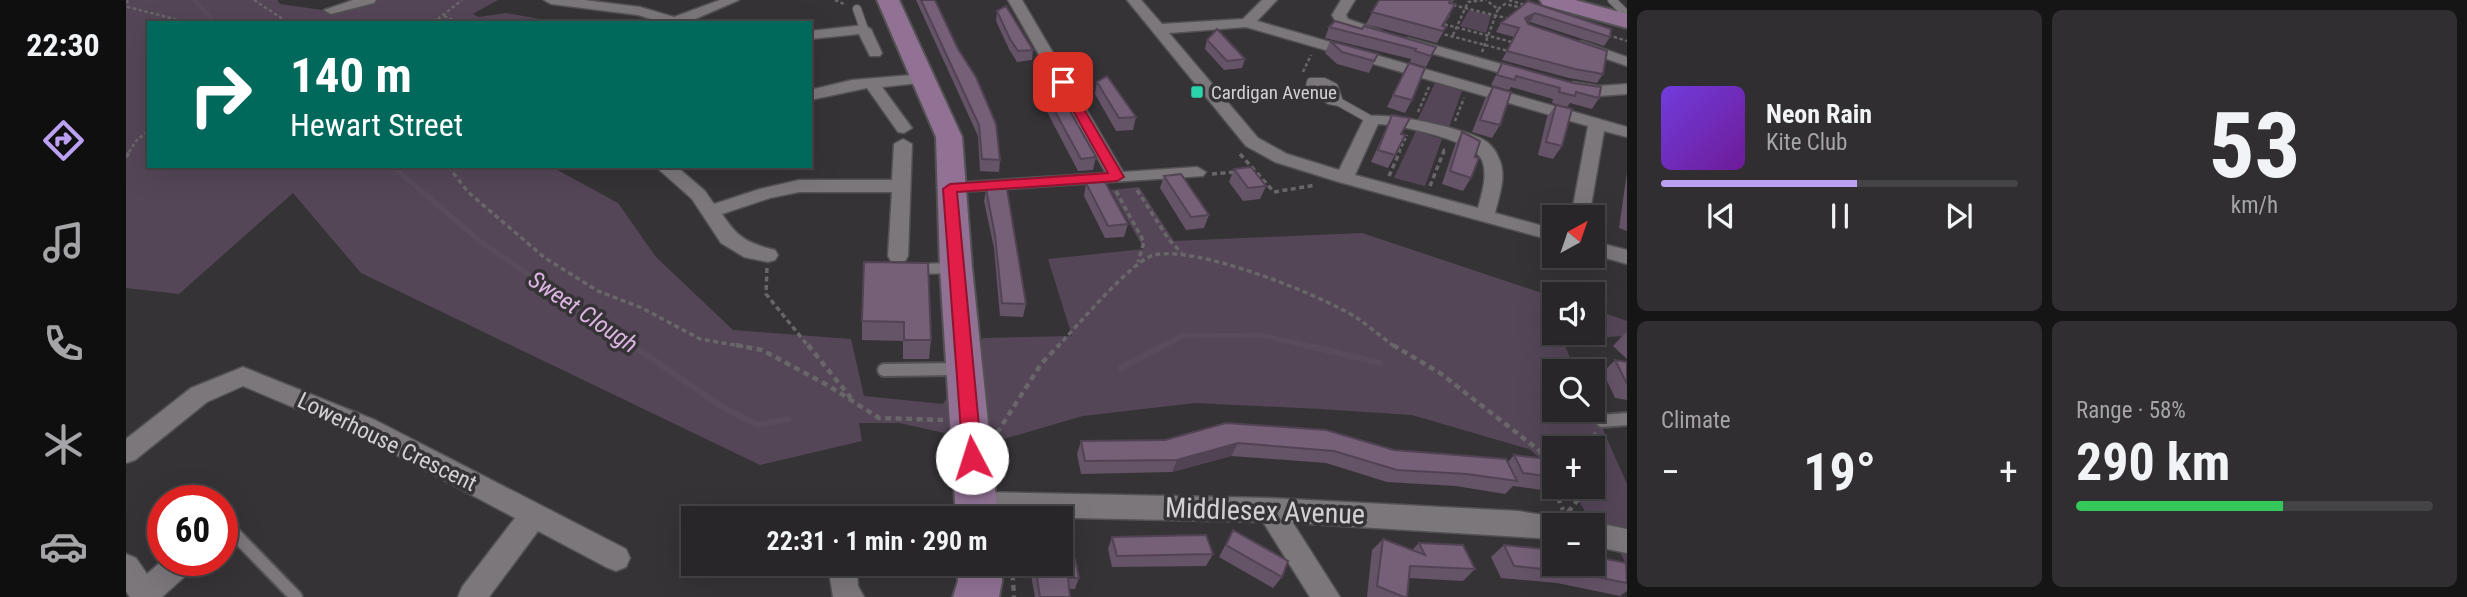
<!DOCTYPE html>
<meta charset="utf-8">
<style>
body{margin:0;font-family:"Roboto Condensed",sans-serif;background:#302e30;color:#f1f3f6;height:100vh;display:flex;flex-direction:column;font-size:26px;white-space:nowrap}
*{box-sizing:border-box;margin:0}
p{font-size:23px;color:#a5a5a8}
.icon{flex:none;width:38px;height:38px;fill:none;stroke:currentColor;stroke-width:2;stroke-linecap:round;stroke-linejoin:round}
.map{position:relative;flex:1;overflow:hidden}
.panel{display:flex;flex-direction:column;gap:10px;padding:10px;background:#161516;width:840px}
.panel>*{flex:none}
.banner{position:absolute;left:21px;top:21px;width:665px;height:147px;border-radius:0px;box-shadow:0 7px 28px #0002,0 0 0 2px #444345;background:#00695c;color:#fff;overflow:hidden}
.needle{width:46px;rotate:40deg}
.tools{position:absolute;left:1416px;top:205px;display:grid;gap:14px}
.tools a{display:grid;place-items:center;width:63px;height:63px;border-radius:0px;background:#282628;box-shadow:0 7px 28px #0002,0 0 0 2px #444345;font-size:35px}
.speed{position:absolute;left:21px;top:485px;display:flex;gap:14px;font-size:35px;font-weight:700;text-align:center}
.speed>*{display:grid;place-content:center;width:91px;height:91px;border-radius:50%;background:#282628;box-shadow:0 7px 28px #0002,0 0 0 2px #444345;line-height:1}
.speed .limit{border:10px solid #d22;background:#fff;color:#111}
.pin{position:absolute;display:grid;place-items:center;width:60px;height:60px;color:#fff;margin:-30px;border-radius:14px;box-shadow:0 4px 10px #0006}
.me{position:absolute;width:77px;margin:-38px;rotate:355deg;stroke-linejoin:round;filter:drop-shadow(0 0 5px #0008)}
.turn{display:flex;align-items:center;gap:24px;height:147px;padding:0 28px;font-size:32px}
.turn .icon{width:91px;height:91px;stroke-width:2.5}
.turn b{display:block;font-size:49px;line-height:60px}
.big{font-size:52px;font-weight:700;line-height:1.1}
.panel .card{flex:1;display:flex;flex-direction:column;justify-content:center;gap:10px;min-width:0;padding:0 24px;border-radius:10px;background:#302e30}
.panel .dial{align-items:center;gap:0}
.dial b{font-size:91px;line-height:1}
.song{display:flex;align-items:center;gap:21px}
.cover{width:84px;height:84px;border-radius:10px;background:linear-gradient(135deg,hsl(260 70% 55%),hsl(280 70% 35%))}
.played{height:7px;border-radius:4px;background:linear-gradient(90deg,#bca0f2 55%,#444345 55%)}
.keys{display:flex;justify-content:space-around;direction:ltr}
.heat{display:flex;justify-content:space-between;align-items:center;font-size:38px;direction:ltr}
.charge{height:10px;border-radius:5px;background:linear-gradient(90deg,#34c759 58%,#444345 0)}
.panel .tiles{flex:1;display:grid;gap:10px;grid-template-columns:repeat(2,1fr)}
.trip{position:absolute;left:555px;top:506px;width:392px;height:70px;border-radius:0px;background:#282628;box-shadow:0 7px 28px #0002,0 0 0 2px #444345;font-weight:700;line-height:70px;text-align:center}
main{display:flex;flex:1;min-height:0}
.dock{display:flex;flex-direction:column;width:126px;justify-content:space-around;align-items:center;background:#100f10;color:#a5a5a8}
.dock .icon{width:49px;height:49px}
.dock .selected{color:#bca0f2}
.dock b{font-size:32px;color:#f1f3f6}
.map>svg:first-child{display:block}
.green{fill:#544657}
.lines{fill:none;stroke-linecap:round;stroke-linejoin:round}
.stream-far2{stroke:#584c5a;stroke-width:3.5}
.stream-far1{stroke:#584c5a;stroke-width:5}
.stream{stroke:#584c5a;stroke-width:6}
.service-far2-casing{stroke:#535153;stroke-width:10}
.service-far1-casing{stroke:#535153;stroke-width:13}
.service-casing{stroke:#535153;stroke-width:16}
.minor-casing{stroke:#535153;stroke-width:3}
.primary-casing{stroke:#535153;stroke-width:4}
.path-far2{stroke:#696669;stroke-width:2.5;stroke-dasharray:3.5 2.5;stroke-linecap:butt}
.path-far1{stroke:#696669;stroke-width:3.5;stroke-dasharray:5 3.5;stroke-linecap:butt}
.path{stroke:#696669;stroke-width:4.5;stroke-dasharray:6 4.5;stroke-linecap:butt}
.service-far2{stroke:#7b777b;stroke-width:8}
.service-far1{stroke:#7b777b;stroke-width:10}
.service{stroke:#7b777b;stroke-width:12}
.minor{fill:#7b777b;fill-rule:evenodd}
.primary{fill:#917295;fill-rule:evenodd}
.wall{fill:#655367}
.shaded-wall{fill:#524354}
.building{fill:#756078;stroke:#524354;stroke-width:2}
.route{fill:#e11d48;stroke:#92132f;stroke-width:2}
.poi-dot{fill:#2ad5ac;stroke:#363336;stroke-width:2.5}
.labels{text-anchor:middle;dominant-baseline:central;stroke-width:7;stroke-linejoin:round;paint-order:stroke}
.far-poi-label{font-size:19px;fill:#d2d0d2;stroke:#363336;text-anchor:start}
.street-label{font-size:23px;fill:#d2d0d2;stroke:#363336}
.water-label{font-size:24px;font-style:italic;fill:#dbb4e1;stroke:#363336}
.near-street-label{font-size:28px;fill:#d2d0d2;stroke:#363336}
</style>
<main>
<nav class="dock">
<b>22:30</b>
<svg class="icon selected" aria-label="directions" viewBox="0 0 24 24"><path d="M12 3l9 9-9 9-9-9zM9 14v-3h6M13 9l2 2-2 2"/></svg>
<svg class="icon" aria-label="music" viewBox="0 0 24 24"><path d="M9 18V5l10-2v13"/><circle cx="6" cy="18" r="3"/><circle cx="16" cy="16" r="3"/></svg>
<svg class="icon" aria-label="phone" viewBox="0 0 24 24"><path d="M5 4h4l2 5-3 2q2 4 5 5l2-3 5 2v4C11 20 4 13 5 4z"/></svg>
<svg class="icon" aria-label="climate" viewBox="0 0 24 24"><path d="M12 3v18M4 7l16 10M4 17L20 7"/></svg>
<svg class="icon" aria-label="car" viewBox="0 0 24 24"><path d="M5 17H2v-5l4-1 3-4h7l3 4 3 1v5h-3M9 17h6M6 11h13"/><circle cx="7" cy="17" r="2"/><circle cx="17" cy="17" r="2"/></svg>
</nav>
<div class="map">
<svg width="1501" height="597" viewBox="0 0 1501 597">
<rect width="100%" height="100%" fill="#363336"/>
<path class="green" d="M 0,0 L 151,0 L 154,4 L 210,12 L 249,0 L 372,0 L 347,14 L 353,17 L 380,13 L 436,23 L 23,23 L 23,166 L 424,166 L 492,203 L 530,257 L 607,330 L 725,339 L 738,396 L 817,404 L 857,338 L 946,336 L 922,259 L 1018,249 L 985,190 L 1013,187 L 1048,241 L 1236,233 L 1428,297 L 1428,332 L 1466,332 L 1467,309 L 1501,321 L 1501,336 L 1436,339 L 1450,371 L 1428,371 L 1428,410 L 1466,410 L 1467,407 L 1501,484 L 1501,566 L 1481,525 L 1466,524 L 1445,487 L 1466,486 L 1466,448 L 1428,448 L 1428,470 L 1403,449 L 1286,415 L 1194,409 L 1069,403 L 957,416 L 864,443 L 773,423 L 733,423 L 736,441 L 634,465 L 235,273 L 167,193 L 53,294 L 0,288 Z
M 1343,10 L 1365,15 L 1360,33 L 1334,26 Z
M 1309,83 L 1336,91 L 1322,130 L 1291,121 Z
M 1290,131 L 1316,139 L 1299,186 L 1268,178 Z"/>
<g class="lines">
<path class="stream-far2" d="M 68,0 L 90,23"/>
<path class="stream-far1" d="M 266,166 L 355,242 L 509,347
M 1035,347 L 1056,336 L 1135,335 L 1187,347"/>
<path class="stream" d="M 506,345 L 595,406 L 631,425 L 663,419
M 1179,345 L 1254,363
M 995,368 L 1038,345"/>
<g class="service-far2-casing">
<path id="service-far2" d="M 1486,0 L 1501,15
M 731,9 L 738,29
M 1185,82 L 1198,82 L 1208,87 L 1213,102 L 1203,100 L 1184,86 Z
M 1213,102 L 1245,120"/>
</g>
<g class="service-far1-casing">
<path id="service-far1" d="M 790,269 L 827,268"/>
</g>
<g class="service-casing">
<path id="service" d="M 758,370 L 832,369
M 1476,421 L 1501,419
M 99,524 L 170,597"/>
</g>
<g class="minor-casing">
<path id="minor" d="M 227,0 L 250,0 L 248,3 L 205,14 L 198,10 Z
M 418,0 L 458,0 L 514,7 L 548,17 L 594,0 L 613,0 L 560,23 L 538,23 L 512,15 L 425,4 Z
M 882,0 L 896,0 L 997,172 L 1071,167 L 1080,172 L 1077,176 L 818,193 L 815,189 L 824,183 L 980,173 Z
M 1001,0 L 1015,0 L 1036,24 L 1117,19 L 1136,0 L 1151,0 L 1131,21 L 1501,127 L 1501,137 L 1478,131 L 1463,217 L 1445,217 L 1462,126 L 1120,27 L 1043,33 L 1132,138 L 1161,154 L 1213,170 L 1239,117 C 1261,111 1342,129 1361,142 C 1366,146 1371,153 1373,159 C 1381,176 1373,196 1369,213 L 1428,229 L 1428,241 L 1421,239 L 1213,182 L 1149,162 L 1120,146 ZM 1252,124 C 1272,124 1349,141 1356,160 C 1362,175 1356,193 1352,208 L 1229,175 Z
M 1215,0 L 1229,0 L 1220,15 L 1222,19 L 1256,31 L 1256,37 L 1246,37 L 1212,25 L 1206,15 Z
M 738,25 L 745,29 L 756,53 L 754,56 L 744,56 L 733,34 L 684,39 L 684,31 Z
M 1282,38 L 1404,72 L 1407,75 L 1399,80 L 1277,45 L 1275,42 Z
M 1455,41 L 1501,57 L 1501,66 L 1450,48 L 1448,45 Z
M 798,74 L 803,76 L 806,79 L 803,82 L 756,87 L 786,128 L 778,133 L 772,132 L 741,88 L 684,100 L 684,90 L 726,80 Z
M 1447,82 L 1473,86 L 1501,84 L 1501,94 L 1473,96 L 1441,90 L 1439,87 Z
M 777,139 L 786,144 L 782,256 L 779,261 L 765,261 L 762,256 L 766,192 L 673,192 L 644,198 L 596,214 C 612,238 621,243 649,250 L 652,255 L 649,260 L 642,262 L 618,257 L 595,243 L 566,199 L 529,166 L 550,166 L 579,191 L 588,204 L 634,189 L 673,180 L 766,180 L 768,144 Z
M 1466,241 L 1501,250 L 1501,264 L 1466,254 Z
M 117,367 L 249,420 L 500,549 L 504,558 L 500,567 L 490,571 L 480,567 L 412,531 L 363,597 L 332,597 L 336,587 L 389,518 L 231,434 L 117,386 L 81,402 L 9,460 L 0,463 L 0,439 L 65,388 Z
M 850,492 L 1144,498 L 1392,511 L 1437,518 L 1440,525 L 1428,525 L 1428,539 L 1167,523 L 1214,597 L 1184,597 L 1137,522 L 850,516 L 841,512 L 837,504 L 841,496 Z
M 99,512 L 108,515 L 112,524 L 108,533 L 96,538 L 96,513 Z
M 1466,522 L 1501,529 L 1501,553 L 1466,546 L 1466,525 L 1457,525 Z
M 0,554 L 10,558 L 21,574 L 37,560 L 71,560 L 67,569 L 36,597 L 4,597 L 0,591 Z
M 702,564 L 730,564 L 732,586 L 738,597 L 707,597 Z"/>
</g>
<g class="primary-casing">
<path id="primary" d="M 751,0 L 773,0 L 836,137 L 846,268 L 872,518 L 830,518 L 814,268 L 810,137 Z
M 1414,0 L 1449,0 L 1501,14 L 1501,28 L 1417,5 Z
M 831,564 L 875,564 L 876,581 L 873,597 L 827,597 L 832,581 Z"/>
</g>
<path class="path-far2" d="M 1,0 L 2,7 L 64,23
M 128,0 L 163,23
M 709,0 L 720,5
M 1383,0 L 1402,6
M 1327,5 L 1384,19
M 1372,9 L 1379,4 L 1398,8
M 1272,12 L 1439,56 L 1436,65 L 1267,21 Z
M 318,16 L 335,23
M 307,23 L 336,0
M 1327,35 L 1342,2 L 1359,0
M 1482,35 L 1501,41
M 1356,52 L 1372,9 L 1360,0
M 1177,72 L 1185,55
M 1292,112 L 1303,87
M 1329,121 L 1338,98
M 3,152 L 10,141 L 23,130
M 1273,152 L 1281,135
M 1317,152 L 1319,147"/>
<path class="path-far1" d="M 1114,154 L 1148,192 L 1190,185
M 0,157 L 4,151
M 322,166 L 342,192 L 419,258 L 472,291 L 516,308 L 574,339 L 620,347
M 1086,174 L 1110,172
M 1263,176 L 1274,151
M 1304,186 L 1318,151
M 1011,190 L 1043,240 L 1056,253
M 990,191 L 1018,242 L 1012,262
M 641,268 L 640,294 L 683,347
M 931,347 C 950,328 1006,260 1028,255 C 1070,245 1193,294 1231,318 C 1244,327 1257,338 1269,347"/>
<path class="path" d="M 610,345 L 636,350 L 703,386 L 753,418 L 817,420
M 682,345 L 725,398
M 1267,345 L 1314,373 L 1414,451 L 1418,461
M 871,433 L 915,364 L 933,345
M 1424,478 L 1437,510
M 1466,482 L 1479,465 L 1468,437 L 1470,433
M 1442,512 L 1463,486
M 886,564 L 888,597"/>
<use href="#service-far2" class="service-far2"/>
<use href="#service-far1" class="service-far1"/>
<use href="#service" class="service"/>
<use href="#minor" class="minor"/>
<use href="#primary" class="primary"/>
</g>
<path class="wall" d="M 790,0 L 809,0 L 874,160 L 873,172 L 854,171 L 852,136 Z
M 1253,0 L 1328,0 L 1325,3 L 1324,16 L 1317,26 L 1320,27 L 1311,43 L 1240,24 Z
M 1402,1 L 1484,37 L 1478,46 L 1404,22 L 1401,23 L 1477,74 L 1471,83 L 1443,78 L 1376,60 L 1388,37 L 1370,32 L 1375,23 Z
M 871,11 L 907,50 L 906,60 L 891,62 L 883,49 L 870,21 Z
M 1203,27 L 1236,29 L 1310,47 L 1300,67 L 1284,62 L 1285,59 L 1199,38 Z
M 1081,40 L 1119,59 L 1116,68 L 1098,70 L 1079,49 Z
M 1204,41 L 1252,54 L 1243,73 L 1211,64 L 1199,53 Z
M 1283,63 L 1286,100 L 1279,113 L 1261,107 Z
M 1376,63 L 1473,98 L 1466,109 L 1444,103 L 1441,107 L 1426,103 L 1427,99 L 1385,87 L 1383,90 L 1365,85 Z
M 909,75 L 970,157 L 967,170 L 952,171 L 908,87 Z
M 971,82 L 1010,117 L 1007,130 L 990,131 L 969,94 Z
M 1367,87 L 1374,125 L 1366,138 L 1346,132 L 1359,99 Z
M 1430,105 L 1436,146 L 1427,159 L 1412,155 L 1421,117 Z
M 1266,115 L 1275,134 L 1269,155 L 1262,168 L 1245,162 Z
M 1336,132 L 1349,157 L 1345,178 L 1337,191 L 1316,184 L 1329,145 Z
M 1108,169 L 1140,186 L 1134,199 L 1117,201 L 1103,182 Z
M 1501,172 L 1501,231 L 1493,228 Z
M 1038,176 L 1083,215 L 1078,228 L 1060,230 L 1034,188 Z
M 960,183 L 1002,224 L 998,237 L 979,238 L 958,196 Z
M 860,189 L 900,304 L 897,317 L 874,316 L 868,248 L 858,201 Z
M 738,262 L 805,340 L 803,359 L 777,359 L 777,341 L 736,340 L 736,321 Z
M 1499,333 L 1501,333 L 1501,359 L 1487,346 Z
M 1489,360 L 1501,362 L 1501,400 L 1489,398 L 1477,372 Z
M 1039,440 L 1268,450 L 1382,462 L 1388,455 L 1428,473 L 1428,479 L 1417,490 L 1387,486 L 1379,494 L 1330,486 L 1261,482 L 1200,463 L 1105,456 L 1046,472 L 955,474 L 951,454 L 955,441 Z
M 1107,530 L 1156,577 L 1147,588 L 1093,557 Z
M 986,537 L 1087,554 L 1080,566 L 986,567 L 982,549 Z
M 1257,539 L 1286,550 L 1293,543 L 1349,569 L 1337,581 L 1283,578 L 1281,597 L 1241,597 L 1246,550 Z
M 1378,545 L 1501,564 L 1501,591 L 1494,596 L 1431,583 L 1375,578 L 1365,557 Z
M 939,559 L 953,578 L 949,589 L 943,589 L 944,597 L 909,597 L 903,564 L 934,564 Z"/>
<path class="shaded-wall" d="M 1409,13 L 1404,22 L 1393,27 L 1399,18 Z
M 1112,443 L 1105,456 L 1046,472 L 1051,460 Z"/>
<path class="building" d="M 795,0 L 809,0 L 832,49 L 850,77 L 870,124 L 874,160 L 856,159 L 853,125 Z
M 1253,0 L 1325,0 L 1323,3 L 1329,4 L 1316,26 L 1320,27 L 1317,31 L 1246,12 Z
M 1402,1 L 1485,29 L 1484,37 L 1409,13 L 1399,18 L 1402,24 L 1481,51 L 1477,74 L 1449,69 L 1381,51 L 1393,28 L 1375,23 Z
M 880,6 L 907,50 L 892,51 L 884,39 L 871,11 Z
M 1209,21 L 1236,29 L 1238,26 L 1310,47 L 1305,56 L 1289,51 L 1290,49 L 1203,27 Z
M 1091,29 L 1119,59 L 1101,61 L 1081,40 Z
M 1204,41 L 1252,54 L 1248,61 L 1216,52 Z
M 1283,63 L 1299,68 L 1286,100 L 1267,95 Z
M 1376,63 L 1447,83 L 1475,87 L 1473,98 L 1450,92 L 1449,96 L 1433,92 L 1434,88 L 1390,76 L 1389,80 L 1371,75 Z
M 920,69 L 970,157 L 955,159 L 909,75 Z
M 981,76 L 1010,117 L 993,118 L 971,82 Z
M 1367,87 L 1385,92 L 1374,125 L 1354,120 Z
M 1430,105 L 1446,109 L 1436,146 L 1420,142 Z
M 1266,115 L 1284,118 L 1275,134 L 1279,135 L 1269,155 L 1252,150 Z
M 1336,132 L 1354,141 L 1349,157 L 1353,158 L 1345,178 L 1324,171 Z
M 1125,167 L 1140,186 L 1122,188 L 1108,169 Z
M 1055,174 L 1083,215 L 1065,217 L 1038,176 Z
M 979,182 L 1002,224 L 982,226 L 960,183 Z
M 860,189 L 881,189 L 900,304 L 876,303 L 869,235 Z
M 738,262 L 802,263 L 805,340 L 778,340 L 778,322 L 736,321 Z
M 1489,360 L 1501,362 L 1501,384 Z
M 1100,423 L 1200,430 L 1268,450 L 1380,459 L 1391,481 L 1341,474 L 1271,470 L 1208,451 L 1112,443 L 1051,460 L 959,461 L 955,441 L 1039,440 Z
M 1388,455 L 1421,459 L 1428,473 L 1428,477 L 1397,473 Z
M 1107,530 L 1162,561 L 1156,577 L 1100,545 Z
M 1080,535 L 1087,554 L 991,556 L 986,537 Z
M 934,539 L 939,559 L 949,559 L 953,578 L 942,578 L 944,597 L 914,597 L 909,564 L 934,564 Z
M 1257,539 L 1299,555 L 1293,543 L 1337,545 L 1349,569 L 1284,566 L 1281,597 L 1278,597 L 1251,586 Z
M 1378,545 L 1428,550 L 1428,564 L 1466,564 L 1466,556 L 1500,563 L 1501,583 L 1445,572 L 1388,566 Z"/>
<path class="route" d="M 932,79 L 942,82 L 998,177 L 991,181 L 831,192 L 856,458 L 853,464 L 846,466 L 839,464 L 837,458 L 817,189 L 824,184 L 982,173 L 931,82 Z"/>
<rect class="poi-dot" x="1064" y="85" width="14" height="14" rx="3.5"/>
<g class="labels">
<g class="far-poi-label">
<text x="1085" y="92">Cardigan Avenue</text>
</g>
<g class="street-label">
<text transform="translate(261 442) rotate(26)">Lowerhouse Crescent</text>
</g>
<g class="water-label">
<text transform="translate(457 312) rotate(34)">Sweet Clough</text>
</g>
<g class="near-street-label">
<text transform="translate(1139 511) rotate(2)">Middlesex Avenue</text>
</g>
</g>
</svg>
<div class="tools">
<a><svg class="needle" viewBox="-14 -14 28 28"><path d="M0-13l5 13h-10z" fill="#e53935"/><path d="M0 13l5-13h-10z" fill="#a5a5a8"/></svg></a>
<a><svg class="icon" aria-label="sound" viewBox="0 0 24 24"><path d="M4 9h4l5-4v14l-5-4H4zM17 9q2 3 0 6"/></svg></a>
<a><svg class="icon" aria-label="search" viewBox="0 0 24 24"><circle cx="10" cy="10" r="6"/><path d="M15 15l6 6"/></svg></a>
<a>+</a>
<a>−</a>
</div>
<div class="speed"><div class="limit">60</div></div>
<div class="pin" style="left:937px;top:82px;background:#d93025"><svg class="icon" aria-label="arrive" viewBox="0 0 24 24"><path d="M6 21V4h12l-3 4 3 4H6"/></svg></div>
<svg class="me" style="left:846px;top:458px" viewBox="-20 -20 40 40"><circle r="19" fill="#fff"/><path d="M0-13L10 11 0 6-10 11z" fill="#e11d48"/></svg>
<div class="trip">22:31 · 1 min · 290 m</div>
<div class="banner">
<div class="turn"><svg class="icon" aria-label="right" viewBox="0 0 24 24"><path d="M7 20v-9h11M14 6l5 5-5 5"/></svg><div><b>140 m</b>Hewart Street</div></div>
</div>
</div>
<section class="panel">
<div class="tiles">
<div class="card">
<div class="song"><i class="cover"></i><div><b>Neon Rain</b><p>Kite Club</p></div></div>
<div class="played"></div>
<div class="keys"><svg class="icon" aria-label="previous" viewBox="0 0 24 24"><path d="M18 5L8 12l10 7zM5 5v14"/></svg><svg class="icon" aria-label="pause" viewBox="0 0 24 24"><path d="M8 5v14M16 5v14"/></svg><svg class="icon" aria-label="next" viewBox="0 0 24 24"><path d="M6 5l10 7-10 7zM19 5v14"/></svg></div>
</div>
<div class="card dial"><b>53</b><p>km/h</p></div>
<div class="card"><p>Climate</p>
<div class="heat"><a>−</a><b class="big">19°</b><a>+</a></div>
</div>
<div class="card"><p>Range · 58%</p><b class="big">290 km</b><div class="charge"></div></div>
</div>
</section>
</main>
